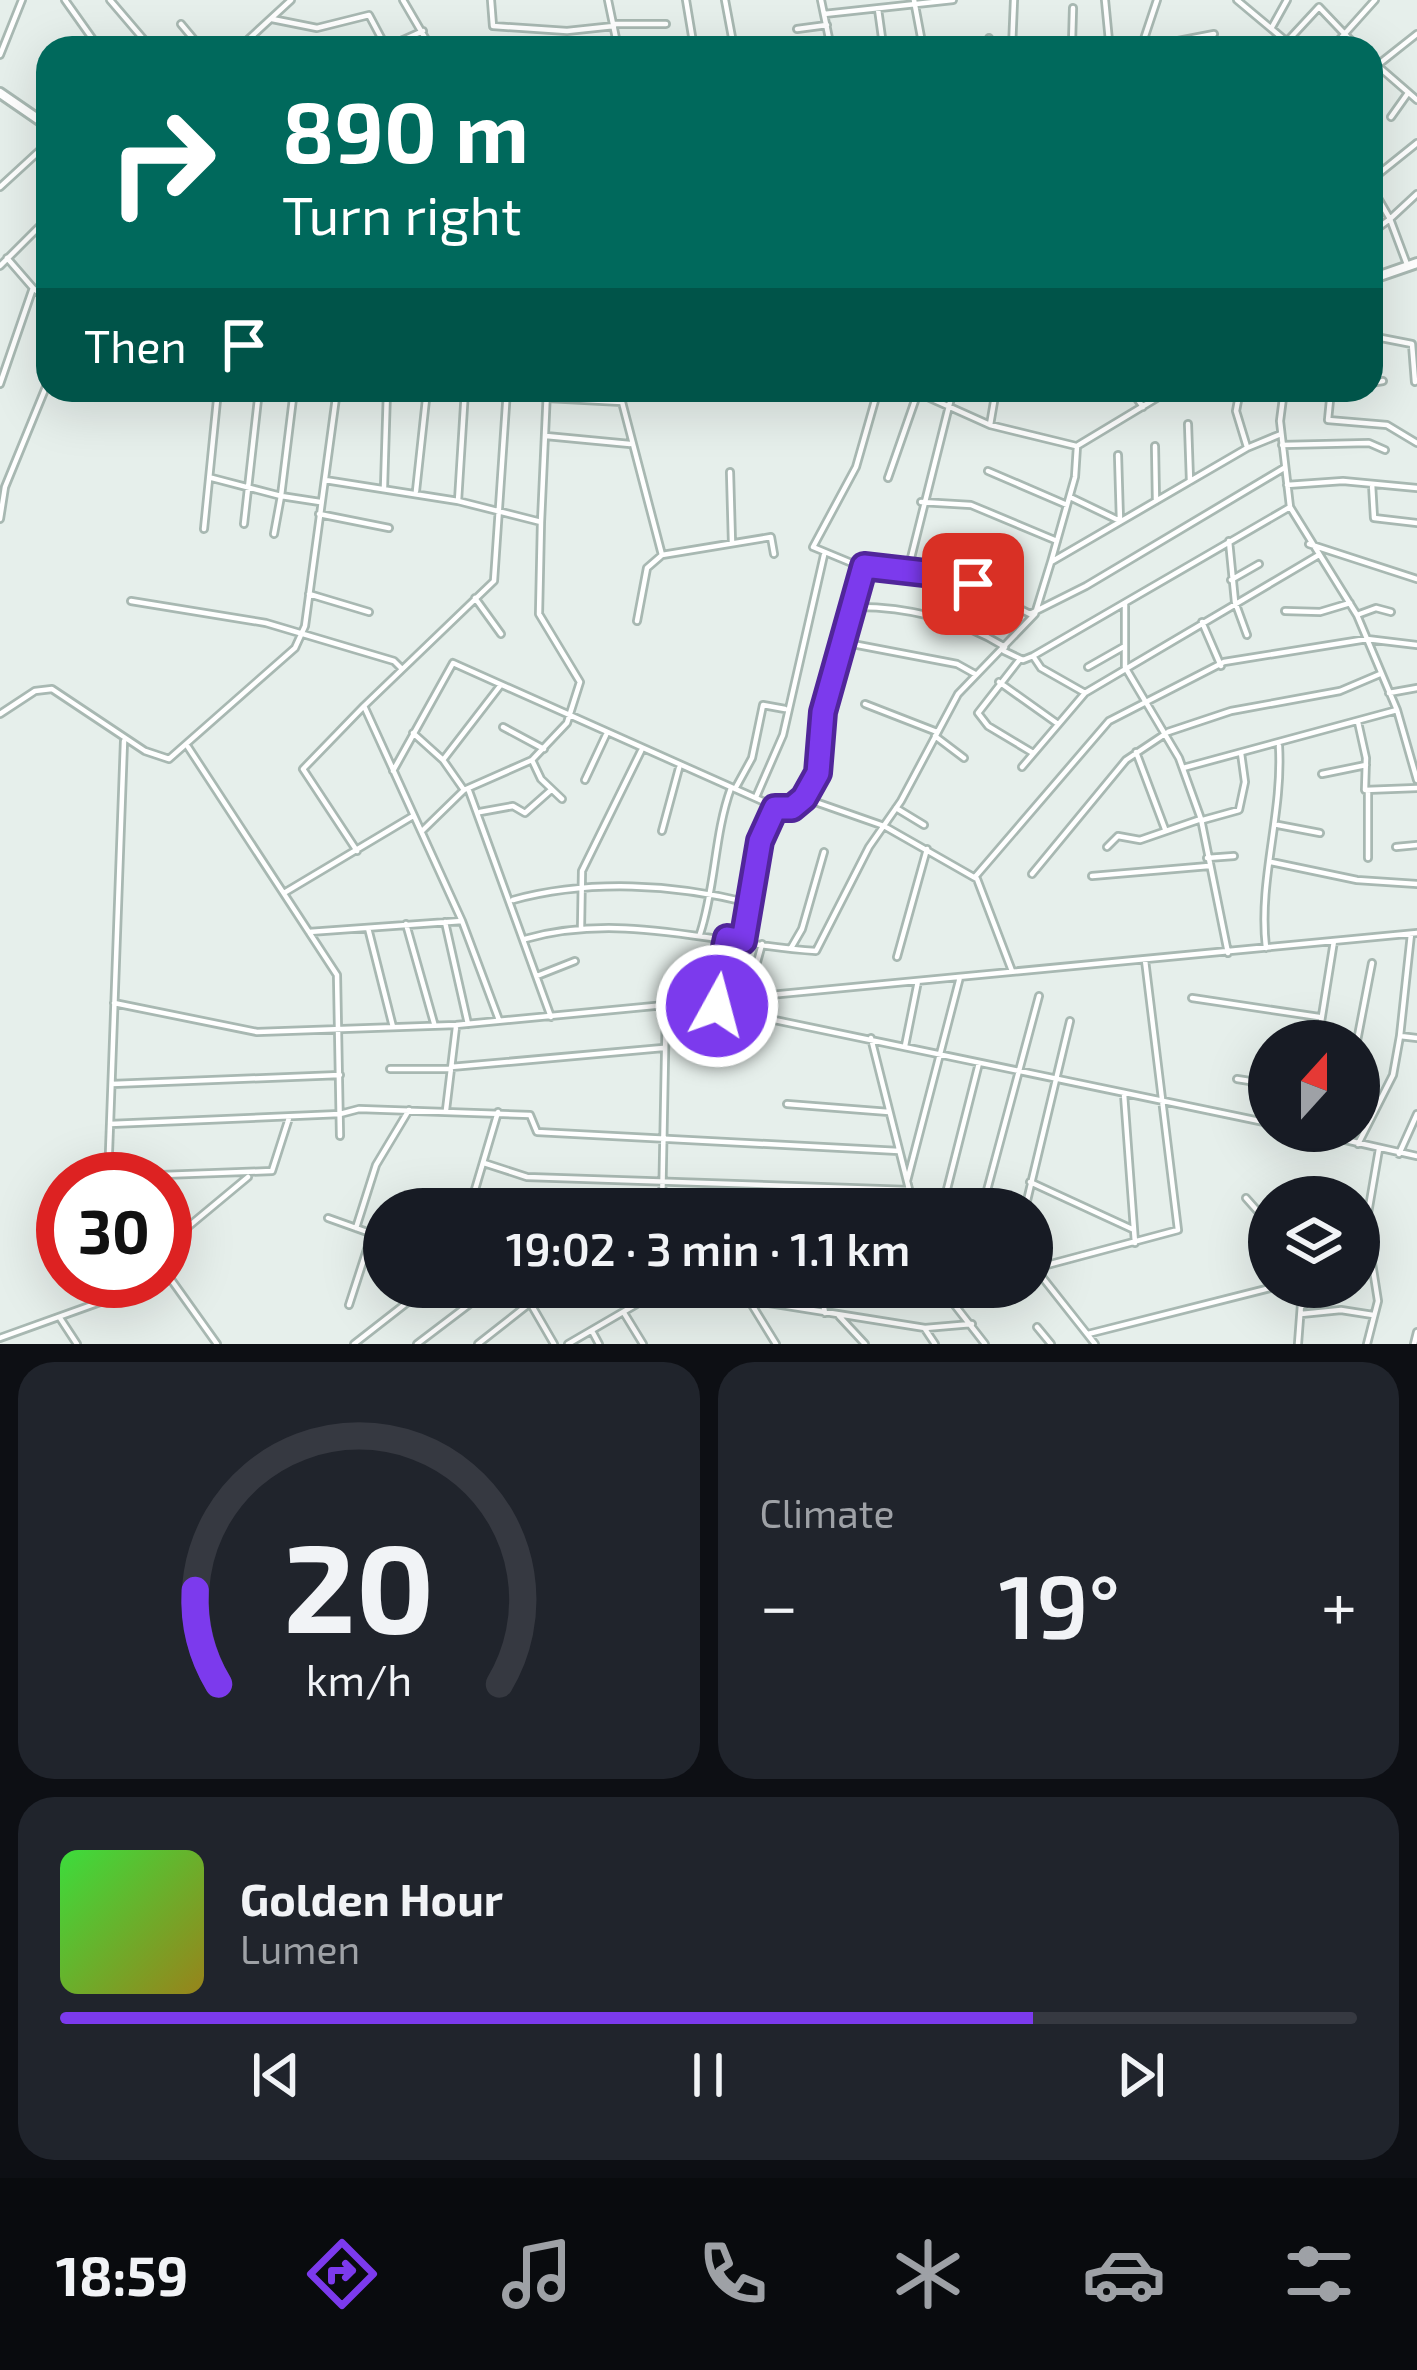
<!DOCTYPE html>
<meta charset="utf-8">
<style>
body{margin:0;font-family:"Exo 2",sans-serif;background:#20242c;color:#f1f3f6;height:100vh;display:flex;flex-direction:column;font-size:45px;white-space:nowrap}
*{box-sizing:border-box;margin:0}
p{font-size:39px;color:#9ea1a6}
.icon{flex:none;width:66px;height:66px;fill:none;stroke:currentColor;stroke-width:2;stroke-linecap:round;stroke-linejoin:round}
.map{position:relative;height:1344px;overflow:hidden}
.panel{display:flex;flex-direction:column;gap:18px;padding:18px;background:#0d0f14;flex:1}
.panel>*{flex:none}
.hud{position:absolute;left:36px;top:36px;width:1347px;height:366px;border-radius:36px;box-shadow:0 12px 48px #0002;background:#00695c;color:#fff;overflow:hidden}
.needle{width:78px;rotate:21deg}
.buttons{position:absolute;left:1248px;top:1020px;display:grid;gap:24px}
.buttons a{display:grid;place-items:center;width:132px;height:132px;border-radius:50%;background:#171b24;box-shadow:0 12px 48px #0002;font-size:60px}
.speed{position:absolute;left:36px;top:1152px;display:flex;gap:24px;font-size:60px;font-weight:700;text-align:center}
.speed>*{display:grid;place-content:center;width:156px;height:156px;border-radius:50%;background:#171b24;box-shadow:0 12px 48px #0002;line-height:1}
.speed .limit{border:18px solid #d22;background:#fff;color:#111}
.pin{position:absolute;display:grid;place-items:center;width:102px;height:102px;color:#fff;margin:-51px;border-radius:24px;box-shadow:0 6px 18px #0006}
.me{position:absolute;width:132px;margin:-66px;rotate:7deg;stroke-linejoin:round;filter:drop-shadow(0 0 9px #0008)}
.turn{display:flex;align-items:center;gap:42px;height:252px;padding:0 48px;font-size:54px}
.turn .icon{width:156px;height:156px;stroke-width:2.5}
.turn b{display:block;font-size:84px;line-height:102px}
.then{display:flex;align-items:center;height:114px;padding:0 48px;background:#0003;gap:24px;font-size:45px}
.big{font-size:90px;font-weight:600;line-height:1.1}
.panel .widget{flex:1;display:flex;flex-direction:column;justify-content:center;gap:18px;min-width:0;padding:0 42px;border-radius:36px;background:#20242c}
.panel .dial{align-items:center;gap:0}
.dial svg{height:312px;overflow:visible;fill:none;stroke:#363941;stroke-width:7;stroke-linecap:round;text-anchor:middle}
.dial text{fill:#f1f3f6;stroke:none}
.song{display:flex;align-items:center;gap:36px}
.cover{width:144px;height:144px;border-radius:18px;background:linear-gradient(135deg,hsl(120 70% 55%),hsl(50 70% 35%))}
.played{height:12px;border-radius:6px;background:linear-gradient(90deg,#7c3aed 75%,#363941 75%)}
.keys{display:flex;justify-content:space-around;direction:ltr}
.heat{display:flex;justify-content:space-between;align-items:center;font-size:66px;direction:ltr}
.panel .tiles{flex:1;display:grid;gap:18px;grid-template-columns:1fr 1fr}
.widget:last-child{grid-column:span 2}
.trip{position:absolute;left:363px;top:1188px;width:690px;height:120px;border-radius:60px;background:#171b24;box-shadow:0 12px 48px #0002;font-weight:600;line-height:120px;text-align:center}
.dock{display:flex;height:192px;justify-content:space-around;align-items:center;background:#090b0e;color:#9ea1a6}
.dock .icon{width:84px;height:84px}
.dock .active{color:#7c3aed}
.dock b{font-size:54px;color:#f1f3f6}
.map>svg:first-child{display:block}
.lines{fill:none;stroke-linecap:round;stroke-linejoin:round}
.minor-casing{stroke:#a8b8b2;stroke-width:10}
.tertiary-casing{stroke:#a8b8b2;stroke-width:14}
.minor{stroke:#fff;stroke-width:4.5}
.tertiary{stroke:#fff;stroke-width:8}
.route-casing{stroke:#51269a;stroke-width:30}
.route{stroke:#7c3aed;stroke-width:21}
</style>
<div class="map">
<svg width="1417" height="1344" viewBox="0 0 1417 1344">
<rect width="100%" height="100%" fill="#e6efeb"/>
<g class="lines">
<g class="minor-casing">
<path id="minor" d="M 65,0 L 99,48
M 110,0 L 151,48
M 403,0 L 431,48
M 491,0 L 493,26 L 567,31 L 614,26
M 608,0 L 618,48
M 686,0 L 694,48
M 725,0 L 734,48
M 821,0 L 831,48
M 914,0 L 923,48
M 1105,0 L 1109,41
M 1237,0 L 1286,41
M 878,9 L 883,45 L 922,42
M 824,14 L 953,0
M 272,19 L 317,28 L 369,15 L 386,47
M 181,24 L 201,48
M 614,24 L 666,24
M 1272,27 L 1287,0
M 797,29 L 827,25
M 989,38 L 989,48
M 1072,43 L 1073,8
M 239,48 L 291,0
M 385,48 L 423,31
M 1012,48 L 1014,0
M 1050,48 L 1052,43 L 1178,41 L 1214,34
M 1141,48 L 1157,0
M 1281,48 L 1319,7 L 1358,48
M 1332,48 L 1375,0
M 0,55 L 22,0
M 1371,60 L 1417,100
M 1379,64 L 1417,34
M 1391,117 L 1408,93
M 1371,180 L 1417,143
M 1371,186 L 1390,219 L 1371,233
M 0,187 L 48,143
M 0,266 L 48,218
M 1408,267 L 1390,219 L 1417,194
M 33,288 L 48,300
M 1371,336 L 1412,344 L 1415,382
M 1371,383 L 1383,381
M 0,384 L 33,288 L 7,258
M 878,390 L 856,467 L 813,547 L 854,564 L 961,579 L 1030,614 L 1086,586 L 1284,468
M 912,390 L 990,425 L 1076,446
M 1131,390 L 1143,407
M 1240,390 L 1236,411 L 1247,447
M 1284,390 L 1280,421 L 1290,507 L 1357,615 L 1397,710 L 1417,780
M 1331,390 L 1328,420 L 1387,425 L 1417,443
M 547,398 L 622,402 L 662,555 L 771,537 L 774,554
M 1188,424 L 1190,481
M 990,425 L 996,390
M 546,436 L 630,444
M 1282,445 L 1369,443 L 1385,450
M 1155,446 L 1156,501
M 988,471 L 1067,505
M 730,472 L 732,543
M 212,478 L 281,496 L 294,390
M 888,478 L 918,392
M 325,480 L 458,501 L 465,390
M 1372,484 L 1374,518 L 1417,523
M 1287,485 L 1343,481 L 1417,488
M 384,487 L 387,390
M 416,491 L 427,390
M 1070,497 L 1120,521 L 1118,455
M 921,502 L 971,505 L 1057,541
M 319,514 L 389,528
M 0,519 L 5,487 L 48,382
M 541,522 L 547,390
M 244,524 L 259,390
M 204,529 L 218,390
M 274,534 L 281,496 L 320,502
M 1229,541 L 1235,602 L 1247,635
M 1309,544 L 1417,579
M 1051,562 L 1075,477 L 1077,446 L 1170,390
M 908,570 L 953,390
M 1231,580 L 1259,564
M 309,594 L 369,612
M 475,598 L 501,634
M 131,601 L 266,623 L 394,661 L 402,669
M 1125,604 L 1125,667 L 1179,758 L 1201,819 L 1228,953
M 852,607 C 905,606 960,619 1005,647
M 1285,611 L 1320,612 L 1350,603
M 1357,615 L 1376,608 L 1391,612
M 637,621 L 647,568 L 662,555
M 1202,622 L 1221,666
M 842,642 L 957,664 L 975,674
M 1004,651 L 1023,660 L 1033,656 L 1290,507
M 1033,656 L 1041,668 L 1085,693
M 1020,659 L 978,713 L 988,726 L 1033,753
M 1088,667 L 1125,646
M 999,682 L 1058,724
M 1389,693 L 1417,688
M 865,704 L 937,732
M 0,714 L 35,691 L 52,689 L 145,751 L 169,759 L 295,648 L 305,626 L 337,390
M 1358,722 L 1366,758 L 1365,790 L 1417,788
M 503,727 L 544,749
M 413,733 L 443,760 L 464,790
M 935,736 L 964,758
M 188,747 L 337,975 L 340,1136
M 1136,752 L 1165,829
M 443,760 L 500,686
M 532,760 L 541,779 L 562,799
M 1022,767 L 1085,693 L 1317,556
M 1183,768 L 1397,710
M 393,771 L 453,663 L 778,808
M 1322,774 L 1366,765
M 585,780 L 606,735
M 735,789 L 752,758 L 763,705 L 785,709
M 469,791 L 551,1017
M 1368,792 L 1368,858
M 756,797 L 783,735 L 824,555
M 804,798 L 884,826 L 977,879 L 1012,971
M 896,808 L 924,825
M 480,812 L 513,806 L 525,813 L 551,790
M 1203,820 L 1239,810 L 1245,782 L 1241,753
M 1278,825 L 1320,833
M 422,831 L 464,790 L 532,760 L 567,723 L 580,682 L 539,614 L 541,522 L 458,501
M 662,831 L 679,768
M 1107,847 L 1118,836 L 1140,840 L 1201,819
M 1396,847 L 1417,845
M 357,851 L 303,769 L 364,706
M 1207,858 L 1234,856
M 1271,862 L 1357,880 L 1417,884
M 1032,874 L 1126,760 L 1168,732 L 1231,711 L 1340,691 L 1380,674
M 1092,876 L 1209,866
M 975,877 L 1109,721 L 1224,662 L 1367,639 L 1417,645
M 284,893 L 413,816
M 513,900 C 590,879 674,884 750,903
M 445,922 L 468,1024
M 406,924 L 434,1023
M 368,928 L 393,1027
M 581,928 L 582,871 L 641,751
M 309,932 L 462,921
M 700,934 C 716,885 714,835 731,788
M 727,938 L 713,1002 L 722,1009 L 1269,1123
M 525,939 C 623,911 718,945 816,951 L 869,847 L 901,801 L 958,694 L 1035,614 L 1051,562 L 1247,448 L 1281,434
M 743,941 L 760,840 L 775,809 L 792,808 L 804,798 L 818,773 L 823,712 L 864,566
M 791,948 L 802,929 L 824,852
M 1266,948 C 1258,880 1283,815 1279,746
M 897,957 L 927,849
M 537,976 L 575,961
M 748,995 L 762,944
M 1192,998 L 1319,1017
M 114,1003 L 257,1032 L 456,1025 L 1417,933
M 499,1020 L 462,921 L 364,706 L 494,581 L 507,390
M 1400,1036 L 1411,934
M 871,1038 L 914,1209
M 1318,1041 L 1334,941
M 1357,1041 L 1372,963
M 905,1046 L 918,981
M 451,1067 L 663,1048
M 390,1069 L 450,1069
M 1237,1079 L 1269,1084
M 112,1084 L 340,1075
M 1124,1094 L 1135,1243
M 787,1104 L 889,1112
M 446,1110 L 456,1027
M 110,1124 L 340,1114 L 359,1109 L 530,1115 L 537,1132 L 899,1151
M 1305,1131 L 1417,1156
M 1358,1144 L 1393,1075 L 1400,1036 L 1417,1038
M 1399,1154 L 1417,1114
M 484,1163 L 527,1177 L 909,1190
M 108,1177 L 272,1171 L 289,1118
M 108,1179 L 124,741
M 907,1181 L 960,977
M 1030,1182 L 1132,1229
M 1246,1198 L 1269,1224
M 471,1203 L 498,1112
M 662,1209 L 666,1006
M 942,1209 L 979,1063
M 982,1209 L 1039,996
M 1025,1209 L 1070,1021
M 328,1218 L 384,1238
M 356,1228 L 376,1165 L 409,1110
M 165,1246 L 248,1177
M 1035,1268 L 1095,1344
M 1032,1269 L 1178,1230 L 1145,960
M 165,1271 L 217,1344
M 521,1287 L 554,1344
M 741,1287 L 776,1344
M 788,1287 L 795,1304
M 820,1287 L 825,1313
M 936,1287 L 958,1287
M 943,1290 L 985,1344
M 750,1300 L 925,1328 L 972,1324
M 103,1301 L 103,1281
M 349,1305 L 372,1234
M 1302,1306 L 1326,1287
M 624,1313 L 643,1344
M 1301,1314 L 1341,1310 L 1373,1315
M 839,1316 L 865,1344
M 60,1318 L 77,1344
M 1037,1327 L 1051,1344
M 925,1329 L 935,1344
M 592,1331 L 599,1344
M 1088,1334 L 1274,1287 L 1302,1291 L 1298,1344
M 0,1338 L 103,1301 L 129,1281
M 354,1344 L 427,1287
M 417,1344 L 492,1287
M 478,1344 L 530,1303
M 568,1344 L 666,1287
M 1367,1344 L 1378,1301 L 1366,1225 L 1379,1149
M 1414,1344 L 1417,1332"/>
</g>
<g class="tertiary-casing">
<path id="tertiary" d="M 0,93 L 48,126
M 1371,279 L 1417,263"/>
</g>
<use href="#minor" class="minor"/>
<use href="#tertiary" class="tertiary"/>
</g>
<g class="lines">
<g class="route-casing">
<path id="route" d="M 717,1006 L 713,1002 L 727,938 L 743,941 L 760,841 L 775,808 L 792,808 L 804,798 L 818,773 L 823,712 L 864,566 L 951,576 L 973,584"/>
</g>
<use href="#route" class="route"/>
</g>
</svg>
<div class="buttons">
<a><svg class="needle" viewBox="-14 -14 28 28"><path d="M0-13l5 13h-10z" fill="#e53935"/><path d="M0 13l5-13h-10z" fill="#9ea1a6"/></svg></a>
<a><svg class="icon" aria-label="layers" viewBox="0 0 24 24"><path d="M12 4l9 5-9 5-9-5zM3 14l9 5 9-5"/></svg></a>
</div>
<div class="speed"><div class="limit">30</div></div>
<div class="pin" style="left:973px;top:584px;background:#d93025"><svg class="icon" aria-label="arrive" viewBox="0 0 24 24"><path d="M6 21V4h12l-3 4 3 4H6"/></svg></div>
<svg class="me" style="left:717px;top:1006px" viewBox="-20 -20 40 40"><circle r="17" fill="#7c3aed" stroke="#fff" stroke-width="3"/><path d="M0-11L8 9 0 5-8 9z" fill="#fff"/></svg>
<div class="trip">19:02 · 3 min · 1.1 km</div>
<div class="hud">
<div class="turn"><svg class="icon" aria-label="right" viewBox="0 0 24 24"><path d="M7 20v-9h11M14 6l5 5-5 5"/></svg><div><b>890 m</b>Turn right</div></div>
<div class="then">Then<svg class="icon" aria-label="arrive" viewBox="0 0 24 24"><path d="M6 21V4h12l-3 4 3 4H6"/></svg></div>
</div>
</div>
<section class="panel">
<div class="tiles">
<div class="widget dial"><svg viewBox="0 0 100 80">
<path d="M14 69A42 42 0 1 1 86 69"/>
<path d="M14 69A42 42 0 0 1 8 45" stroke="#7c3aed"/>
<text x="50" y="56" font-size="32" font-weight="700">20</text>
<text x="50" y="72" font-size="11">km/h</text>
</svg></div>
<div class="widget"><p>Climate</p>
<div class="heat"><a>−</a><b class="big">19°</b><a>+</a></div>
</div>
<div class="widget">
<div class="song"><i class="cover"></i><div><b>Golden Hour</b><p>Lumen</p></div></div>
<div class="played"></div>
<div class="keys"><svg class="icon" aria-label="previous" viewBox="0 0 24 24"><path d="M18 5L8 12l10 7zM5 5v14"/></svg><svg class="icon" aria-label="pause" viewBox="0 0 24 24"><path d="M8 5v14M16 5v14"/></svg><svg class="icon" aria-label="next" viewBox="0 0 24 24"><path d="M6 5l10 7-10 7zM19 5v14"/></svg></div>
</div>
</div>
</section>
<nav class="dock">
<b>18:59</b>
<svg class="icon active" aria-label="directions" viewBox="0 0 24 24"><path d="M12 3l9 9-9 9-9-9zM9 14v-3h6M13 9l2 2-2 2"/></svg>
<svg class="icon" aria-label="music" viewBox="0 0 24 24"><path d="M9 18V5l10-2v13"/><circle cx="6" cy="18" r="3"/><circle cx="16" cy="16" r="3"/></svg>
<svg class="icon" aria-label="phone" viewBox="0 0 24 24"><path d="M5 4h4l2 5-3 2q2 4 5 5l2-3 5 2v4C11 20 4 13 5 4z"/></svg>
<svg class="icon" aria-label="climate" viewBox="0 0 24 24"><path d="M12 3v18M4 7l16 10M4 17L20 7"/></svg>
<svg class="icon" aria-label="car" viewBox="0 0 24 24"><path d="M5 17H2v-5l4-1 3-4h7l3 4 3 1v5h-3M9 17h6M6 11h13"/><circle cx="7" cy="17" r="2"/><circle cx="17" cy="17" r="2"/></svg>
<svg class="icon" aria-label="filters" viewBox="0 0 24 24"><path d="M4 7h16M4 17h16"/><circle cx="9" cy="7" r="2"/><circle cx="15" cy="17" r="2"/></svg>
</nav>
